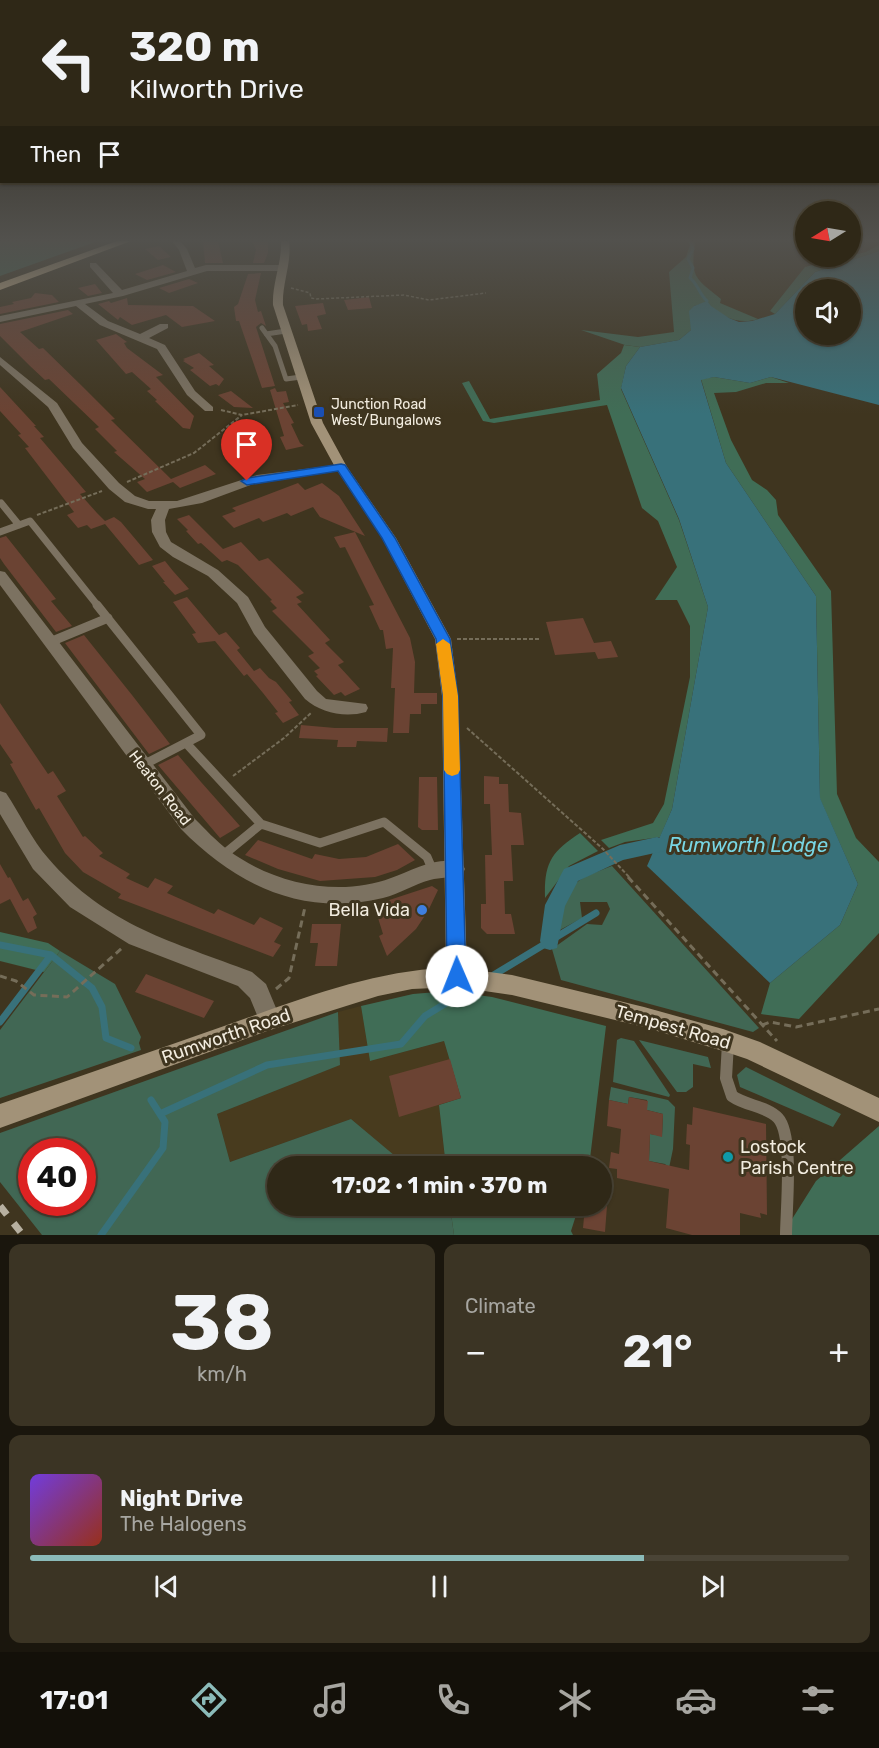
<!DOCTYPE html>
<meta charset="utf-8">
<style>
body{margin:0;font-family:Rubik,sans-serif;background:#3b3424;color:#f1f3f6;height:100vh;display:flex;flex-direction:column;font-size:22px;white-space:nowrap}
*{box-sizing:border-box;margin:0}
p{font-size:20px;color:#a7a6a1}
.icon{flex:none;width:33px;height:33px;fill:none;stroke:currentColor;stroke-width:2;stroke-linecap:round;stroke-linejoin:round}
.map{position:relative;height:1235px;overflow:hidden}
.drawer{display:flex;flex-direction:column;gap:9px;padding:9px;background:#1a160d;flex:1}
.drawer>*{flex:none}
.guide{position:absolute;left:0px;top:0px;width:879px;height:183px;box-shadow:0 2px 4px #0004,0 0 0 2px #4a4436;background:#2f2817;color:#f1f3f6;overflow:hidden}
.needle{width:39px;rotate:259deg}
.controls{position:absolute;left:795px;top:201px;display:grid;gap:12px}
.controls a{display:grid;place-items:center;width:66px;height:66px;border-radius:50%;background:#2f2817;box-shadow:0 2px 4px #0004,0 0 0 2px #4a4436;font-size:30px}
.speed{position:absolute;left:18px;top:1138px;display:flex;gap:12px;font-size:30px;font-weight:700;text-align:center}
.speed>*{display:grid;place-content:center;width:78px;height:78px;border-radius:50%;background:#2f2817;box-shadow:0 2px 4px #0004,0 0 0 2px #4a4436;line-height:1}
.speed .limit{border:9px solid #d22;background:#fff;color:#111}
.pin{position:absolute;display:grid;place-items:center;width:51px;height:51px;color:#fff;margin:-62px -26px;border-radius:50% 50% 50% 0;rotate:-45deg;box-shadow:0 0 6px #0007}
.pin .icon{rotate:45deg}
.me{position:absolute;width:66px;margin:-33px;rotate:359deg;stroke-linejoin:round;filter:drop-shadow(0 0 4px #0008)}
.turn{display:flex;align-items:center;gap:21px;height:126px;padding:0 30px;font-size:27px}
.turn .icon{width:78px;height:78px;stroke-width:2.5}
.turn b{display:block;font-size:42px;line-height:51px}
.then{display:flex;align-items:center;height:57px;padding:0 30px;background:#0003;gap:12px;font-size:22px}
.big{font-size:45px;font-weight:700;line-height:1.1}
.drawer .card{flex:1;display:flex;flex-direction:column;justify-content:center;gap:9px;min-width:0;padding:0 21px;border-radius:12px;background:#3b3424}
.drawer .dial{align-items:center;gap:0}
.dial b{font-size:78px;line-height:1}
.song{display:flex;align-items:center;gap:18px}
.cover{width:72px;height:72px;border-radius:9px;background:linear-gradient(135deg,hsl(260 70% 55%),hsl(10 70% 35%))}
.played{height:6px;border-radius:3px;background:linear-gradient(90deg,#8bbbb9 75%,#4a4436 75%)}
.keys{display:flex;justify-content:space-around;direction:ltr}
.heat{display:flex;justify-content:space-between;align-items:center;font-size:33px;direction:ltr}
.drawer .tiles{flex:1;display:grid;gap:9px;grid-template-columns:1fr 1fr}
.card:last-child{grid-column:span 2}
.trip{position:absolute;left:267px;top:1156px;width:345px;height:60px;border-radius:30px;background:#2f2817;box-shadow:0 2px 4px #0004,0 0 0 2px #4a4436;font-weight:700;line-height:60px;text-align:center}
.tabs{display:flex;height:96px;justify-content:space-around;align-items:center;background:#131009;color:#a7a6a1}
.tabs .icon{width:42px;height:42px}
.tabs .active{color:#8bbbb9}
.tabs b{font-size:27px;color:#f1f3f6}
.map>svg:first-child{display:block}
.built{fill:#483b1e}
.green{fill:#416754;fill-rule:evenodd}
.forest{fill:#406d56}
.water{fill:#38717a;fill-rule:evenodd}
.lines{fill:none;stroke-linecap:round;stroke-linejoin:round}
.stream-far1{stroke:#38717a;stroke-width:3}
.stream{stroke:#38717a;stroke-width:7}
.canal{fill:#38717a;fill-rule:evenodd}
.building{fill:#6b4333}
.path-far2{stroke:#756d59;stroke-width:1.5;stroke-dasharray:3 2;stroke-linecap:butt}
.path-far1{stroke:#756d59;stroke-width:2;stroke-dasharray:4 2;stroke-linecap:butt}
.path{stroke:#756d59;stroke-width:3;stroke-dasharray:7 4.5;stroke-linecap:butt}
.lane-far3{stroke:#7c7261;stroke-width:5}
.lane-far2{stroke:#7c7261;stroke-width:7}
.lane-far1{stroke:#7c7261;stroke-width:9}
.lane{stroke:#7c7261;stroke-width:12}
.street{fill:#7c7261;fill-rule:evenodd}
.secondary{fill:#a29278;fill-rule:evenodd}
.highway{fill:#dbc299;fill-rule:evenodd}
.rail{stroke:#b7b0a0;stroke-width:7;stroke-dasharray:11 11;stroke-linecap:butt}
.route{fill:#1a73e8;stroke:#114b97;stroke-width:1.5}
.slow{fill:#f59e0b}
.transit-dot{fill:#1a4fb4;stroke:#3f351f;stroke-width:2}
.shop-dot{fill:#3f7fe0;stroke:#3f351f;stroke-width:2}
.culture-dot{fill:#0f9aa8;stroke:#3f351f;stroke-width:2}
.labels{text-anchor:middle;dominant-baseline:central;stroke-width:6;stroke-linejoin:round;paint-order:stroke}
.far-poi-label{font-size:14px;fill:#f2ecdf;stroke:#3f351f;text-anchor:start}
.street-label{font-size:15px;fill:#f2ecdf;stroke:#3f351f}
.near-poi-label{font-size:18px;fill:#f2ecdf;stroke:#3f351f;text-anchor:end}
.near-street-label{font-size:18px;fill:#f2ecdf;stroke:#3f351f}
.near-water-label{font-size:20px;font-style:italic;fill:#78d6e4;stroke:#3f351f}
</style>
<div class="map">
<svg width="879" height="1235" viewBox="0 0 879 1235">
<rect width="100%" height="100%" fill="#3f351f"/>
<path class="built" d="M 361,1006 L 370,1061 L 444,1041 L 461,1098 L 439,1105 L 445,1159 L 407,1167 L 351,1119 L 230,1162 L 217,1114 L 339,1065 L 338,1012 Z"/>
<path class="green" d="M 0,241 L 98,241 L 0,276 Z
M 688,241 L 694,241 L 695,243 C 690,278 696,279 721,299 L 720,303 L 758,319 C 740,325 718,317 707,302 L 694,306 L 691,330 L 679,340 L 640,347 L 625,345 L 581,330 L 638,337 L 674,332 L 669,272 L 686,257 L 690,245 Z
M 879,245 L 879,251 L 815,272 L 775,314 L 770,311 L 805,267 L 866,252 Z
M 612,866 L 759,1028 L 753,1032 L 561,980 L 552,949 L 587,924 L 602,925 L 610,909 L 607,902 L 580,902 L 582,918 L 558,931 C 567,885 567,883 612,866 Z
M 60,951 L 115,984 L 141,1037 L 139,1043 L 141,1050 L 0,1098 L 0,1030 Z
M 338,1012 L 340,1065 L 217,1114 L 230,1162 L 351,1119 L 407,1166 L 445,1159 L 446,1167 L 278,1167 L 278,1206 L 450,1206 L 454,1235 L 42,1235 L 0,1182 L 0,1133 ZM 32,1152 L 82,1152 L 82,1203 L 32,1203 Z
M 621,1038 L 634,1041 L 670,1095 L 669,1097 L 613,1082 L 617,1040 Z
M 639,1040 L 708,1057 L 711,1068 L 693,1064 L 693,1087 L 686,1092 L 677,1092 Z
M 746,1067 L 841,1114 L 833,1127 L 740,1087 L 737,1075 Z
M 611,1087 L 668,1100 L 675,1107 L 673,1149 L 669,1168 L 665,1164 L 649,1161 L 650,1134 L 662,1136 L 663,1114 L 647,1110 L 647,1100 L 629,1097 L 628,1104 L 609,1100 Z"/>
<path class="forest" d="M 624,345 L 640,347 L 626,366 L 621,389 L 679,520 L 708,607 L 672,809 L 660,837 L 625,842 L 609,848 L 601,840 L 653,823 L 664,804 L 690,677 L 690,626 L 677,600 L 655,600 L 677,567 L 658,521 L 642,508 L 607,405 L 494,423 L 483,421 L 462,383 L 469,381 L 490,419 L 600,400 L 597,374 L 621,353 Z
M 714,377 L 750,383 L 771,377 L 789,383 L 766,383 L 736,392 L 714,393 L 731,440 L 752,480 L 767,490 L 776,500 L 778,515 L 831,591 L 837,794 L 856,838 L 879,862 L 879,933 L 799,1019 L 761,1014 L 770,983 L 840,925 L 858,884 L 820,799 L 816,596 L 726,463 L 701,379 Z
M 580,833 L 598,851 L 569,866 L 545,898 C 544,863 551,852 580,833 Z
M 0,932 L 48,943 L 60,951 L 44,972 L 0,961 Z
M 449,991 L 492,997 L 606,1026 L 589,1167 L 446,1167 L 439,1105 L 461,1098 L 444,1041 L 370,1061 L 361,1006 L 413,994 Z
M 879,1126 L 879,1235 L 782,1235 L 816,1181 Z
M 450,1206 L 579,1206 L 571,1231 L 573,1235 L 454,1235 Z"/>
<path class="water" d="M 879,251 L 879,405 L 771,377 L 750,383 L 714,377 L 701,380 L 726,463 L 816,596 L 820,798 L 858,884 L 840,925 L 770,983 L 647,866 L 672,809 L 708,607 L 679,519 L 621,388 L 626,366 L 640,347 L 679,340 L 691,330 L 689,311 L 694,306 L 707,301 L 711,306 L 729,318 L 739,322 L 752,321 L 775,314 L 815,272 ZM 806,290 L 850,290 L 850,334 L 806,334 Z"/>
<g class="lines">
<path class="stream-far1" d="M 690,241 L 693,249 L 688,259 L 693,268 L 690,278 C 698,284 699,294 707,301"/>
<path class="stream" d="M 0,945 L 51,955 L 92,988 L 102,1007 L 106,1038 L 131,1048
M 492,976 L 596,913
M 0,1022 L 51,955
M 162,1113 L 267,1065 L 401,1044 L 425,1016 L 474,986
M 101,1235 L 163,1148 L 165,1122 L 151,1100"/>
<path class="canal" d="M 657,837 L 664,839 L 666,845 L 664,851 L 623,860 L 578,881 L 565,906 L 557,948 L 550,950 L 543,948 L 540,941 L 545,905 L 564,869 L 620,845 Z"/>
</g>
<path class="building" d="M 203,241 L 218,241 L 223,263 L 205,263 Z
M 252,241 L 268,241 L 268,253 L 264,263 L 253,263 L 256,250 Z
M 159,246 L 171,257 L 158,260 L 145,249 Z
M 163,265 L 176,272 L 147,280 L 135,274 Z
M 261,273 L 255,300 L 258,312 L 261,311 L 266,326 L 261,323 L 256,327 L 275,386 L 262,388 L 239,321 L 236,321 L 234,307 L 238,304 L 248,274 Z
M 189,279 L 198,283 L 169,293 L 159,288 Z
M 95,284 L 102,293 L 88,296 L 78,288 Z
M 35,293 L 52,295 L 59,302 L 0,314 L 0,307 L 14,304 L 12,302 L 31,298 Z
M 369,297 L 372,308 L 348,310 L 344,300 Z
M 127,298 L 128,305 L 193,306 L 215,321 L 182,327 L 166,315 L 132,325 L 120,317 L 118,320 L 98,304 L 109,301 L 111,303 Z
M 323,303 L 326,314 L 317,316 L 322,329 L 308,331 L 307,324 L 302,325 L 295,306 Z
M 68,310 L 73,314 L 20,332 L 39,349 L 43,348 L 83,387 L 115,419 L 111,420 L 171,479 L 205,465 L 216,474 L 180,488 L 173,482 L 147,492 L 137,482 L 145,479 L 114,452 L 117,451 L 95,429 L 99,427 L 49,379 L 45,380 L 30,366 L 0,336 L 0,324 Z
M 116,334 L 127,342 L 124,343 L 127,348 L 163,375 L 156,377 L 194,416 L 190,429 L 183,428 L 155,401 L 157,400 L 147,391 L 151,389 L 132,372 L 126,374 L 96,340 Z
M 199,353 L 214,365 L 209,366 L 224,379 L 219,386 L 216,384 L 210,386 L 190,370 L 194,368 L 183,361 L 185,360 L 183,359 Z
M 0,387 L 36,426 L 34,426 L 44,437 L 40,438 L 86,492 L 80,494 L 97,513 L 105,521 L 114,517 L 121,522 L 153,560 L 139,565 L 105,524 L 91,529 L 87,525 L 78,528 L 67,515 L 74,512 L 25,448 L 29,447 L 18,435 L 21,434 L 0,411 Z
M 275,388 L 277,392 L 286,391 L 289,402 L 283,403 L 294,423 L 291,424 L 300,443 L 304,446 L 286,450 L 280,437 L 284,436 L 270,390 Z
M 231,391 L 253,408 L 234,407 L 218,395 Z
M 298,483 L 305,490 L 322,483 L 339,496 L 365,536 L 320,517 L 313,507 L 291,516 L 287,513 L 263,522 L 259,518 L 234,528 L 222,516 L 236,511 L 232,508 Z
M 189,515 L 223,549 L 241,542 L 259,561 L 268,558 L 304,593 L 296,597 L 302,602 L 297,604 L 330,640 L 325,643 L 344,662 L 338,665 L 360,689 L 345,696 L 341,692 L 334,695 L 316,676 L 318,675 L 314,671 L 320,668 L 308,656 L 314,653 L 272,611 L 277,608 L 270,601 L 272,600 L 238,565 L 227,560 L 222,562 L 201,543 L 198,544 L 186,531 L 188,530 L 177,519 Z
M 355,532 L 410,638 L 415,662 L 414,693 L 437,693 L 437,704 L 421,704 L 421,714 L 410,714 L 409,733 L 393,733 L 395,688 L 391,688 L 393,648 L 386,649 L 383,630 L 380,630 L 369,606 L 374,605 L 345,547 L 340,548 L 334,537 Z
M 6,536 L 56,599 L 51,601 L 72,626 L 56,632 L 4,564 L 0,558 L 0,538 Z
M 165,561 L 173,571 L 189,589 L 175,595 L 163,582 L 165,582 L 152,566 Z
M 187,597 L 219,635 L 226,632 L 240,648 L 237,650 L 254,671 L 260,668 L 269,678 L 276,682 L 292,701 L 289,702 L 299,715 L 283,723 L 275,713 L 278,712 L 263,693 L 247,674 L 244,676 L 215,641 L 198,643 L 192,634 L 196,633 L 173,602 Z
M 583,618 L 594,643 L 611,641 L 618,657 L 598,659 L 595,652 L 555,655 L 546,622 Z
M 84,635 L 132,695 L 170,744 L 149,754 L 65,643 Z
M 0,703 L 48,774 L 53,771 L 66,791 L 57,796 L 83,837 L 85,836 L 103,853 L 99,856 L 130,874 L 126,878 L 148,888 L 155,878 L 173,886 L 167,893 L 214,914 L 218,909 L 254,925 L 260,917 L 283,928 L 274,942 L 281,945 L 273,957 L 118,898 L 121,894 L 83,872 L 65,853 L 39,808 L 36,810 L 10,764 L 13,763 L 0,744 Z
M 301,725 L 335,728 L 388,728 L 387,742 L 357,741 L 356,747 L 337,747 L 338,740 L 299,738 Z
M 178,755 L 201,782 L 240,826 L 220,838 L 158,765 Z
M 484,776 L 499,777 L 499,784 L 508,784 L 509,812 L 521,813 L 524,845 L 511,845 L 513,881 L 504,881 L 505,914 L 511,914 L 515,934 L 487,934 L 481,928 L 481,904 L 486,904 L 485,855 L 492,855 L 490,804 L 484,804 Z
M 419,777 L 437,777 L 438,830 L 422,830 L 418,827 Z
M 258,840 L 312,859 L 315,854 L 339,859 L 366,857 L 398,844 L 415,860 L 397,870 L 375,877 L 320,881 L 278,869 L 245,855 Z
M 0,864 L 8,878 L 10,877 L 23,901 L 28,898 L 37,914 L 33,917 L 37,928 L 28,933 L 10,899 L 0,904 Z
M 432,886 L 438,890 L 428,911 L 416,929 L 387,956 L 379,936 L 383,934 L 374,905 Z
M 312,924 L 341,924 L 337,966 L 315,966 L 318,943 L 310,943 Z
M 146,974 L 174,985 L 214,1001 L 204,1018 L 135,992 Z
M 450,1059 L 461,1098 L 399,1117 L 389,1076 Z
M 629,1097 L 648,1101 L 647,1110 L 663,1114 L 662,1137 L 650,1134 L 649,1161 L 689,1170 L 690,1145 L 686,1144 L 687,1124 L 692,1125 L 693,1107 L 766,1124 L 767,1215 L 760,1213 L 761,1218 L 740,1213 L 740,1235 L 692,1235 L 666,1228 L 669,1189 L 617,1178 L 617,1169 L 609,1168 L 611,1152 L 619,1154 L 621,1129 L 607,1126 L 609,1100 L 628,1104 Z
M 585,1206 L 607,1206 L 605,1232 L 583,1228 Z"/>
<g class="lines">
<path class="path-far2" d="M 291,288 L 310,293 L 311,298 L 316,299 L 404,295 L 429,300 L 486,293"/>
<path class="path-far1" d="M 221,410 L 242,415 L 298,405
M 127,482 L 194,453 L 242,415
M 37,515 L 102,491
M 457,639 L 539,639
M 467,728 L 603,849 L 630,878
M 233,776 L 284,738 L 312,712"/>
<path class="path" d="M 628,877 L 777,1041
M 0,976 L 16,981 L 34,995 L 67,997 L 122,948
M 276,989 L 289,978 L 305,907
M 762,1025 L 770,1022 L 796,1027 L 879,1009"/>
<path class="lane-far3" d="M 262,328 L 275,346 L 286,379 L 301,377
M 266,334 L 286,331"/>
<path class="lane-far2" d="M 1,503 L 19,525
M 0,532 L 30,521 L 98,606"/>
<path class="lane-far1" d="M 97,605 L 201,735 L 143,765
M 50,642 L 108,618
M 186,743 L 261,824 L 320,843 L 384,822 L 427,857 L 433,871
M 222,856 L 261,824"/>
<path class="lane" d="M 728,1043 L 726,1078 L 732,1096 C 746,1106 767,1106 778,1118 C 794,1135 786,1211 786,1235"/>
<path class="street" d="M 172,241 L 180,241 L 187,249 L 195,268 L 206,265 L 282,265 L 287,268 L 282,271 L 207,271 L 123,296 L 85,304 L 108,321 L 140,334 L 160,324 L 168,324 L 168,328 L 149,338 L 165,345 L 195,391 L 213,407 L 213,411 L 205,411 L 187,395 L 157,349 L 100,325 L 76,306 L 0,322 L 0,316 L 113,293 L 90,267 L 90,263 L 96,263 L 122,290 L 187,271 L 179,250 Z
M 0,357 L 57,403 L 82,443 L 119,483 L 135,496 L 149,501 L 177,501 L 257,475 L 345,464 L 347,467 L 345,470 L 259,482 L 202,503 L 169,509 L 165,520 L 166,532 L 171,542 L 218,570 L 248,597 L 265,627 L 317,691 L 326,699 L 366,704 L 368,708 L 366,712 C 345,718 321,713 305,699 L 254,634 L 237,603 L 208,576 L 173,557 L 160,547 L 152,532 L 151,520 L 156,509 L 148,509 L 125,502 L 109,489 L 73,448 L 48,407 L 0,365 Z
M 0,571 L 5,572 L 195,819 C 205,829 216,841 228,850 C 272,883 338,898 391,878 C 413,870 438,855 462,863 L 465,869 L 462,875 C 451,878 441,877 430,880 C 414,884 400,894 383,898 C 303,917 237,886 181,829 L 0,585 Z
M 0,791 L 6,793 C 20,814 32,840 48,858 C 106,926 174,942 252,972 L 266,984 L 281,1020 L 278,1027 L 270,1030 L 262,1027 L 250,998 L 238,986 L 129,944 L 70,907 L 33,869 L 0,814 Z"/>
<path class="secondary" d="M 281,241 L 289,241 C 292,263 282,283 283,305 L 323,423 L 347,467 L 396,538 L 451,639 L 458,696 L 467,969 L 512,975 L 644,1007 L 723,1029 L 760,1042 L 879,1098 L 879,1122 L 747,1059 L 723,1051 L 644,1027 L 512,995 L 457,987 L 412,989 L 378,996 L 270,1030 L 0,1128 L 0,1104 C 76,1078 152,1051 227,1025 C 298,1000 371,971 446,968 L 442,696 L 435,639 L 382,538 L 335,467 L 311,423 L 273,305 C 272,283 282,263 281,241 Z"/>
<path class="highway" d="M 117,241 L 131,241 L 0,290 L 0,283 Z"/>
<path class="rail" d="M 0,1206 L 23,1235"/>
</g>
<linearGradient id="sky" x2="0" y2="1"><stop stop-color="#231d11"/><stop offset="0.58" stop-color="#52514d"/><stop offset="1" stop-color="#52514d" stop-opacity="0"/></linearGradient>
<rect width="879" height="414" fill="url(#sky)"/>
<path class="route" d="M 341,464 L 345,465 L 395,538 L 450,639 L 458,696 L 466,976 L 464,983 L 457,985 L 450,983 L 447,976 L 443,696 L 436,639 L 382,538 L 338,471 L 247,485 L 241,481 L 247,478 Z"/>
<path class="slow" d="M 443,639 L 450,644 L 458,696 L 460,770 L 458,774 L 452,776 L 447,774 L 444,770 L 443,696 L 436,644 Z"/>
<rect class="transit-dot" x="313" y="406" width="12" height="12" rx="3"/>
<circle class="shop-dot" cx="422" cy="910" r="6"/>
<circle class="culture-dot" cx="728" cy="1157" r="6"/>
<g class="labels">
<g class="far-poi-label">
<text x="331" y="404">Junction Road<tspan x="331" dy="16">West/Bungalows</tspan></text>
</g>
<g class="street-label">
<text transform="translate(160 788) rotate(52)">Heaton Road</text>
</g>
<g class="near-poi-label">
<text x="410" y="910">Bella Vida</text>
<text x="740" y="1147" text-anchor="start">Lostock<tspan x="740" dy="21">Parish Centre</tspan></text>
</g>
<g class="near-street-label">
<text transform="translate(673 1027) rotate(16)">Tempest Road</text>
<text transform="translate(226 1036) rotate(-19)">Rumworth Road</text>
</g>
<g class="near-water-label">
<text x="748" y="845">Rumworth Lodge</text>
</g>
</g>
</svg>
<div class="controls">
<a><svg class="needle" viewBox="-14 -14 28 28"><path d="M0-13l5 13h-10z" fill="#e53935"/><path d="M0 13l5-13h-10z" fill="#a7a6a1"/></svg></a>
<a><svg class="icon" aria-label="sound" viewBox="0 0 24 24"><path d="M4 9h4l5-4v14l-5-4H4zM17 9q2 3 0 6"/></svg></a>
</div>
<div class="speed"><div class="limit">40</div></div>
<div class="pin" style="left:247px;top:481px;background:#d93025"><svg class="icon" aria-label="arrive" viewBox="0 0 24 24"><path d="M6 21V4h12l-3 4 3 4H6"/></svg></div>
<svg class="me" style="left:457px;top:976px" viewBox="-20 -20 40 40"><circle r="19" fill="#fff"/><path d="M0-13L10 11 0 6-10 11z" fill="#1a73e8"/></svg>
<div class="trip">17:02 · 1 min · 370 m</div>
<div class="guide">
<div class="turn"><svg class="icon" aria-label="left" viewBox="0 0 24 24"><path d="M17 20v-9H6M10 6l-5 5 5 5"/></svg><div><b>320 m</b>Kilworth Drive</div></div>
<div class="then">Then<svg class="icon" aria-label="arrive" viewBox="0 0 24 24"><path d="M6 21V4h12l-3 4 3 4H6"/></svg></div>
</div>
</div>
<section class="drawer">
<div class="tiles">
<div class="card dial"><b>38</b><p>km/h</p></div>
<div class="card"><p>Climate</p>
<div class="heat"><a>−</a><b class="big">21°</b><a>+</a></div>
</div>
<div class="card">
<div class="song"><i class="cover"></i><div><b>Night Drive</b><p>The Halogens</p></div></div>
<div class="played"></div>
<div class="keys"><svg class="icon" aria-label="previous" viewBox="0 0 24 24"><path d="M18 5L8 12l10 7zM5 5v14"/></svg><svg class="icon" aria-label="pause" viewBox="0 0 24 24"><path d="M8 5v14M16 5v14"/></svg><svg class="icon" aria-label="next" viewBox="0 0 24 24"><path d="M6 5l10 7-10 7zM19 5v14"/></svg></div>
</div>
</div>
</section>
<nav class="tabs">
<b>17:01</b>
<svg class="icon active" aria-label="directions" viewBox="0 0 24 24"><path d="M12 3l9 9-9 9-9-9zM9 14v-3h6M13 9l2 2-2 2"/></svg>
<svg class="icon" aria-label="music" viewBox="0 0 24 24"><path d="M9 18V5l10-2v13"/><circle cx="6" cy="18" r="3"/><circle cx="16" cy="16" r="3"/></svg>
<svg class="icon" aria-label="phone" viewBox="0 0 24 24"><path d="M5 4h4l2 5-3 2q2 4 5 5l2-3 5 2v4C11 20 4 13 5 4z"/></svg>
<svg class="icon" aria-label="climate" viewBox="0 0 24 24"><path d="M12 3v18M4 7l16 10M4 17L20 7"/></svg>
<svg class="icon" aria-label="car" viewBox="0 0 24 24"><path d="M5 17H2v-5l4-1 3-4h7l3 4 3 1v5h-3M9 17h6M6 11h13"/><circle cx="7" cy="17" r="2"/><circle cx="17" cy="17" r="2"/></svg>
<svg class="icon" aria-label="filters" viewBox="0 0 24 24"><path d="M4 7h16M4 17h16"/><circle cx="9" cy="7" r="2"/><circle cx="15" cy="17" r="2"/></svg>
</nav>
